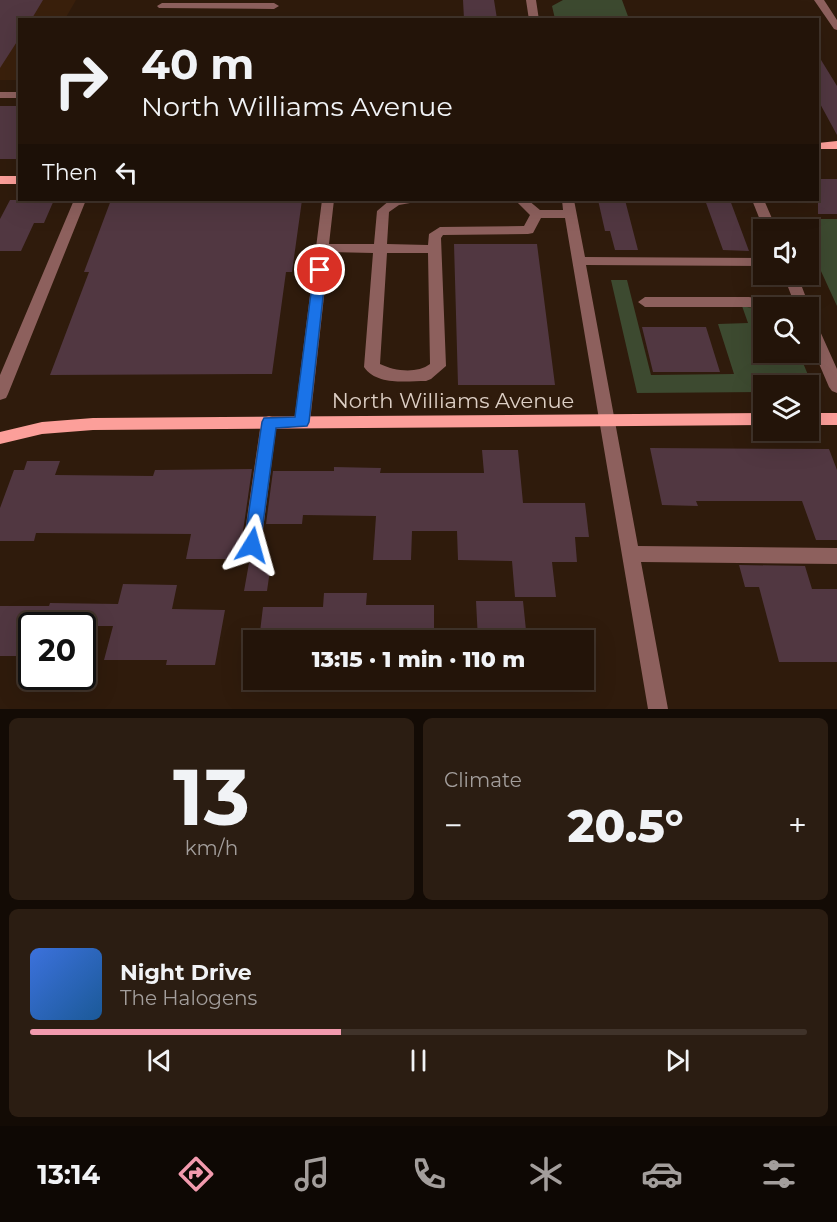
<!DOCTYPE html>
<meta charset="utf-8">
<style>
body{margin:0;font-family:Montserrat,sans-serif;background:#2b1d12;color:#f1f3f6;height:100vh;display:flex;flex-direction:column;font-size:22px;white-space:nowrap}
*{box-sizing:border-box;margin:0}
p{font-size:20px;color:#a39e9c}
.icon{flex:none;width:33px;height:33px;fill:none;stroke:currentColor;stroke-width:2;stroke-linecap:round;stroke-linejoin:round}
.map{position:relative;height:709px;overflow:hidden}
.details{display:flex;flex-direction:column;gap:9px;padding:9px;background:#130b05;flex:1}
.details>*{flex:none}
.banner{position:absolute;left:18px;top:18px;width:801px;height:183px;border-radius:0px;box-shadow:0 6px 24px #0002,0 0 0 2px #40332a;background:#231409;color:#f1f3f6;overflow:hidden}
.buttons{position:absolute;left:753px;top:219px;display:grid;gap:12px}
.buttons a{display:grid;place-items:center;width:66px;height:66px;border-radius:0px;background:#231409;box-shadow:0 6px 24px #0002,0 0 0 2px #40332a;font-size:30px}
.speed{position:absolute;left:18px;top:612px;display:flex;gap:12px;font-size:30px;font-weight:700;text-align:center}
.speed>*{display:grid;place-content:center;width:78px;height:78px;border-radius:50%;background:#231409;box-shadow:0 6px 24px #0002,0 0 0 2px #40332a;line-height:1}
.speed .limit{border:3px solid #111;border-radius:9px;background:#fff;color:#111}
.pin{position:absolute;display:grid;place-items:center;width:51px;height:51px;color:#fff;margin:-26px;border:3px solid #fff;border-radius:50%;box-shadow:0 2px 6px #0007}
.me{position:absolute;width:66px;margin:-33px;rotate:8deg;stroke-linejoin:round;filter:drop-shadow(0 0 4px #0008)}
.turn{display:flex;align-items:center;gap:21px;height:126px;padding:0 24px;font-size:27px}
.turn .icon{width:78px;height:78px;stroke-width:2.5}
.turn b{display:block;font-size:42px;line-height:51px}
.then{display:flex;align-items:center;height:57px;padding:0 24px;background:#0003;gap:12px;font-size:22px}
.big{font-size:45px;font-weight:800;line-height:1.1}
.details .card{flex:1;display:flex;flex-direction:column;justify-content:center;gap:9px;min-width:0;padding:0 21px;border-radius:9px;background:#2b1d12}
.details .dial{align-items:center;gap:0}
.dial b{font-size:78px;line-height:1}
.song{display:flex;align-items:center;gap:18px}
.cover{width:72px;height:72px;border-radius:9px;background:linear-gradient(135deg,hsl(220 70% 55%),hsl(210 70% 35%))}
.played{height:6px;border-radius:3px;background:linear-gradient(90deg,#f29aae 40%,#40332a 40%)}
.keys{display:flex;justify-content:space-around;direction:ltr}
.heat{display:flex;justify-content:space-between;align-items:center;font-size:33px;direction:ltr}
.details .tiles{flex:1;display:grid;gap:9px;grid-template-columns:1fr 1fr}
.card:last-child{grid-column:span 2}
.trip{position:absolute;left:243px;top:630px;width:351px;height:60px;border-radius:0px;background:#231409;box-shadow:0 6px 24px #0002,0 0 0 2px #40332a;font-weight:800;line-height:60px;text-align:center}
.tabs{display:flex;height:96px;justify-content:space-around;align-items:center;background:#0e0804;color:#a39e9c}
.tabs .icon{width:42px;height:42px}
.tabs .active{color:#f29aae}
.tabs b{font-size:27px;color:#f1f3f6}
.map>svg:first-child{display:block}
.built{fill:#3a200c}
.green{fill:#3d4a30}
.building{fill:#513741}
.lines{fill:none;stroke-linecap:round;stroke-linejoin:round}
.minor{fill:#8d605d;fill-rule:evenodd}
.major{fill:#fc9f9a;fill-rule:evenodd}
.route{fill:#1a73e8;stroke:#114b97;stroke-width:1.5}
.labels{text-anchor:middle;dominant-baseline:central;stroke-width:6;stroke-linejoin:round;paint-order:stroke}
.street-label{font-size:21px;fill:#ddcfc5;stroke:#2f1b0c}
</style>
<div class="map">
<svg width="837" height="709" viewBox="0 0 837 709">
<rect width="100%" height="100%" fill="#2f1b0c"/>
<path class="built" d="M 0,0 L 76,0 L 65,19 L 20,20 L 19,80 L 0,80 Z"/>
<path class="green" d="M 563,0 L 622,0 L 629,19 L 555,19 L 552,6 Z
M 796,219 L 837,219 L 837,306 L 809,245 L 808,230 L 801,229 Z
M 611,280 L 627,280 L 651,375 L 734,374 L 718,324 L 748,323 L 742,306 L 763,310 L 764,352 L 799,353 L 815,392 L 809,392 L 808,386 L 764,386 L 763,392 L 637,393 Z"/>
<path class="building" d="M 0,0 L 43,0 L 31,20 L 20,20 L 20,37 L 0,68 Z
M 463,0 L 494,0 L 497,19 L 464,19 Z
M 818,55 L 837,86 L 837,135 L 818,100 Z
M 0,106 L 20,106 L 20,159 L 0,159 Z
M 818,179 L 837,179 L 837,214 L 818,214 Z
M 10,200 L 54,200 L 44,223 L 34,223 L 21,251 L 0,251 L 0,219 Z
M 111,200 L 302,200 L 292,272 L 286,272 L 272,374 L 50,375 L 89,272 L 84,272 Z
M 598,200 L 625,200 L 638,250 L 615,250 L 610,231 L 605,231 Z
M 705,200 L 730,200 L 749,251 L 723,250 Z
M 454,244 L 537,244 L 555,385 L 458,385 Z
M 642,327 L 706,327 L 720,372 L 653,372 Z
M 650,448 L 829,449 L 837,470 L 837,540 L 816,540 L 802,501 L 696,501 L 698,506 L 662,505 Z
M 482,450 L 518,450 L 523,503 L 585,503 L 589,537 L 575,537 L 577,562 L 552,562 L 556,597 L 515,597 L 512,561 L 458,560 L 457,531 L 412,531 L 411,560 L 373,560 L 376,516 L 303,515 L 302,524 L 266,524 L 273,471 L 334,471 L 334,467 L 381,468 L 380,473 L 484,473 Z
M 27,461 L 60,461 L 55,475 L 153,476 L 155,470 L 252,469 L 239,559 L 186,559 L 191,534 L 36,533 L 34,541 L 0,541 L 0,508 L 14,470 L 24,470 Z
M 249,563 L 271,563 L 267,591 L 244,591 Z
M 739,565 L 805,566 L 812,589 L 837,589 L 837,662 L 779,662 L 759,587 L 745,587 Z
M 123,584 L 177,585 L 172,609 L 225,610 L 215,665 L 166,665 L 167,660 L 104,660 L 113,626 L 32,626 L 32,656 L 0,656 L 0,606 L 49,606 L 50,603 L 118,604 Z
M 324,593 L 367,593 L 366,605 L 434,605 L 434,640 L 259,640 L 263,607 L 323,607 Z
M 476,601 L 523,601 L 527,640 L 478,640 Z"/>
<g class="lines">
<path class="minor" d="M 526,0 L 536,0 L 539,20 L 529,20 Z
M 814,0 L 824,0 L 837,20 L 837,30 L 834,29 Z
M 162,3 L 274,3 L 279,6 L 274,9 L 159,8 L 157,6 Z
M 0,92 L 20,92 L 20,98 L 0,98 Z
M 74,200 L 86,200 L 8,394 L 6,398 L 0,400 L 0,375 Z
M 322,200 L 334,200 L 329,244 L 374,244 L 377,211 L 390,200 L 412,200 L 410,203 L 399,205 L 389,212 L 387,244 L 428,245 L 429,234 L 440,227 L 524,226 L 530,215 L 515,200 L 528,200 L 540,210 L 563,210 L 562,200 L 574,200 L 585,257 L 764,258 L 764,266 L 586,265 L 638,546 L 837,548 L 837,564 L 641,562 L 668,709 L 648,709 L 565,218 L 541,218 L 533,233 L 528,234 L 443,235 L 441,238 L 446,366 L 431,379 L 426,381 C 407,381 377,386 364,367 L 373,253 L 329,252 L 310,422 L 308,426 L 302,428 L 296,426 L 294,422 ZM 387,253 L 428,253 L 430,364 C 417,374 394,371 380,364 Z
M 752,200 L 764,200 L 777,230 L 764,230 Z
M 783,274 L 797,274 L 810,308 L 808,311 L 808,308 L 764,309 L 749,307 L 645,307 L 638,302 L 645,297 L 749,297 L 773,301 L 793,300 Z
M 808,315 L 815,320 L 837,369 L 837,393 L 832,391 L 829,387 L 808,338 Z
M 269,416 L 275,418 L 277,422 L 261,545 L 258,551 L 252,553 L 246,551 L 243,545 L 261,422 L 263,418 Z"/>
<path class="major" d="M 837,141 L 837,149 L 818,149 L 818,143 Z
M 0,176 L 20,176 L 20,184 L 0,184 Z
M 764,413 L 764,425 L 93,430 L 42,434 L 0,444 L 0,432 L 42,422 L 93,418 Z
M 808,413 L 837,413 L 837,425 L 808,425 Z"/>
</g>
<path class="route" d="M 320,266 L 326,270 L 309,422 L 307,426 L 276,428 L 260,545 L 258,550 L 252,552 L 246,550 L 244,545 L 262,422 L 264,418 L 295,417 L 314,270 Z"/>
<g class="labels">
<g class="street-label">
<text x="453" y="400">North Williams Avenue</text>
</g>
</g>
</svg>
<div class="buttons">
<a><svg class="icon" aria-label="sound" viewBox="0 0 24 24"><path d="M4 9h4l5-4v14l-5-4H4zM17 9q2 3 0 6"/></svg></a>
<a><svg class="icon" aria-label="search" viewBox="0 0 24 24"><circle cx="10" cy="10" r="6"/><path d="M15 15l6 6"/></svg></a>
<a><svg class="icon" aria-label="layers" viewBox="0 0 24 24"><path d="M12 4l9 5-9 5-9-5zM3 14l9 5 9-5"/></svg></a>
</div>
<div class="speed"><div class="limit">20</div></div>
<div class="pin" style="left:320px;top:270px;background:#d93025"><svg class="icon" aria-label="arrive" viewBox="0 0 24 24"><path d="M6 21V4h12l-3 4 3 4H6"/></svg></div>
<svg class="me" style="left:252px;top:545px" viewBox="-20 -20 40 40"><path d="M0-17L14 15 0 8-14 15z" fill="#1a73e8" stroke="#fff" stroke-width="4"/></svg>
<div class="trip">13:15 · 1 min · 110 m</div>
<div class="banner">
<div class="turn"><svg class="icon" aria-label="right" viewBox="0 0 24 24"><path d="M7 20v-9h11M14 6l5 5-5 5"/></svg><div><b>40 m</b>North Williams Avenue</div></div>
<div class="then">Then<svg class="icon" aria-label="left" viewBox="0 0 24 24"><path d="M17 20v-9H6M10 6l-5 5 5 5"/></svg></div>
</div>
</div>
<section class="details">
<div class="tiles">
<div class="card dial"><b>13</b><p>km/h</p></div>
<div class="card"><p>Climate</p>
<div class="heat"><a>−</a><b class="big">20.5°</b><a>+</a></div>
</div>
<div class="card">
<div class="song"><i class="cover"></i><div><b>Night Drive</b><p>The Halogens</p></div></div>
<div class="played"></div>
<div class="keys"><svg class="icon" aria-label="previous" viewBox="0 0 24 24"><path d="M18 5L8 12l10 7zM5 5v14"/></svg><svg class="icon" aria-label="pause" viewBox="0 0 24 24"><path d="M8 5v14M16 5v14"/></svg><svg class="icon" aria-label="next" viewBox="0 0 24 24"><path d="M6 5l10 7-10 7zM19 5v14"/></svg></div>
</div>
</div>
</section>
<nav class="tabs">
<b>13:14</b>
<svg class="icon active" aria-label="directions" viewBox="0 0 24 24"><path d="M12 3l9 9-9 9-9-9zM9 14v-3h6M13 9l2 2-2 2"/></svg>
<svg class="icon" aria-label="music" viewBox="0 0 24 24"><path d="M9 18V5l10-2v13"/><circle cx="6" cy="18" r="3"/><circle cx="16" cy="16" r="3"/></svg>
<svg class="icon" aria-label="phone" viewBox="0 0 24 24"><path d="M5 4h4l2 5-3 2q2 4 5 5l2-3 5 2v4C11 20 4 13 5 4z"/></svg>
<svg class="icon" aria-label="climate" viewBox="0 0 24 24"><path d="M12 3v18M4 7l16 10M4 17L20 7"/></svg>
<svg class="icon" aria-label="car" viewBox="0 0 24 24"><path d="M5 17H2v-5l4-1 3-4h7l3 4 3 1v5h-3M9 17h6M6 11h13"/><circle cx="7" cy="17" r="2"/><circle cx="17" cy="17" r="2"/></svg>
<svg class="icon" aria-label="filters" viewBox="0 0 24 24"><path d="M4 7h16M4 17h16"/><circle cx="9" cy="7" r="2"/><circle cx="15" cy="17" r="2"/></svg>
</nav>
